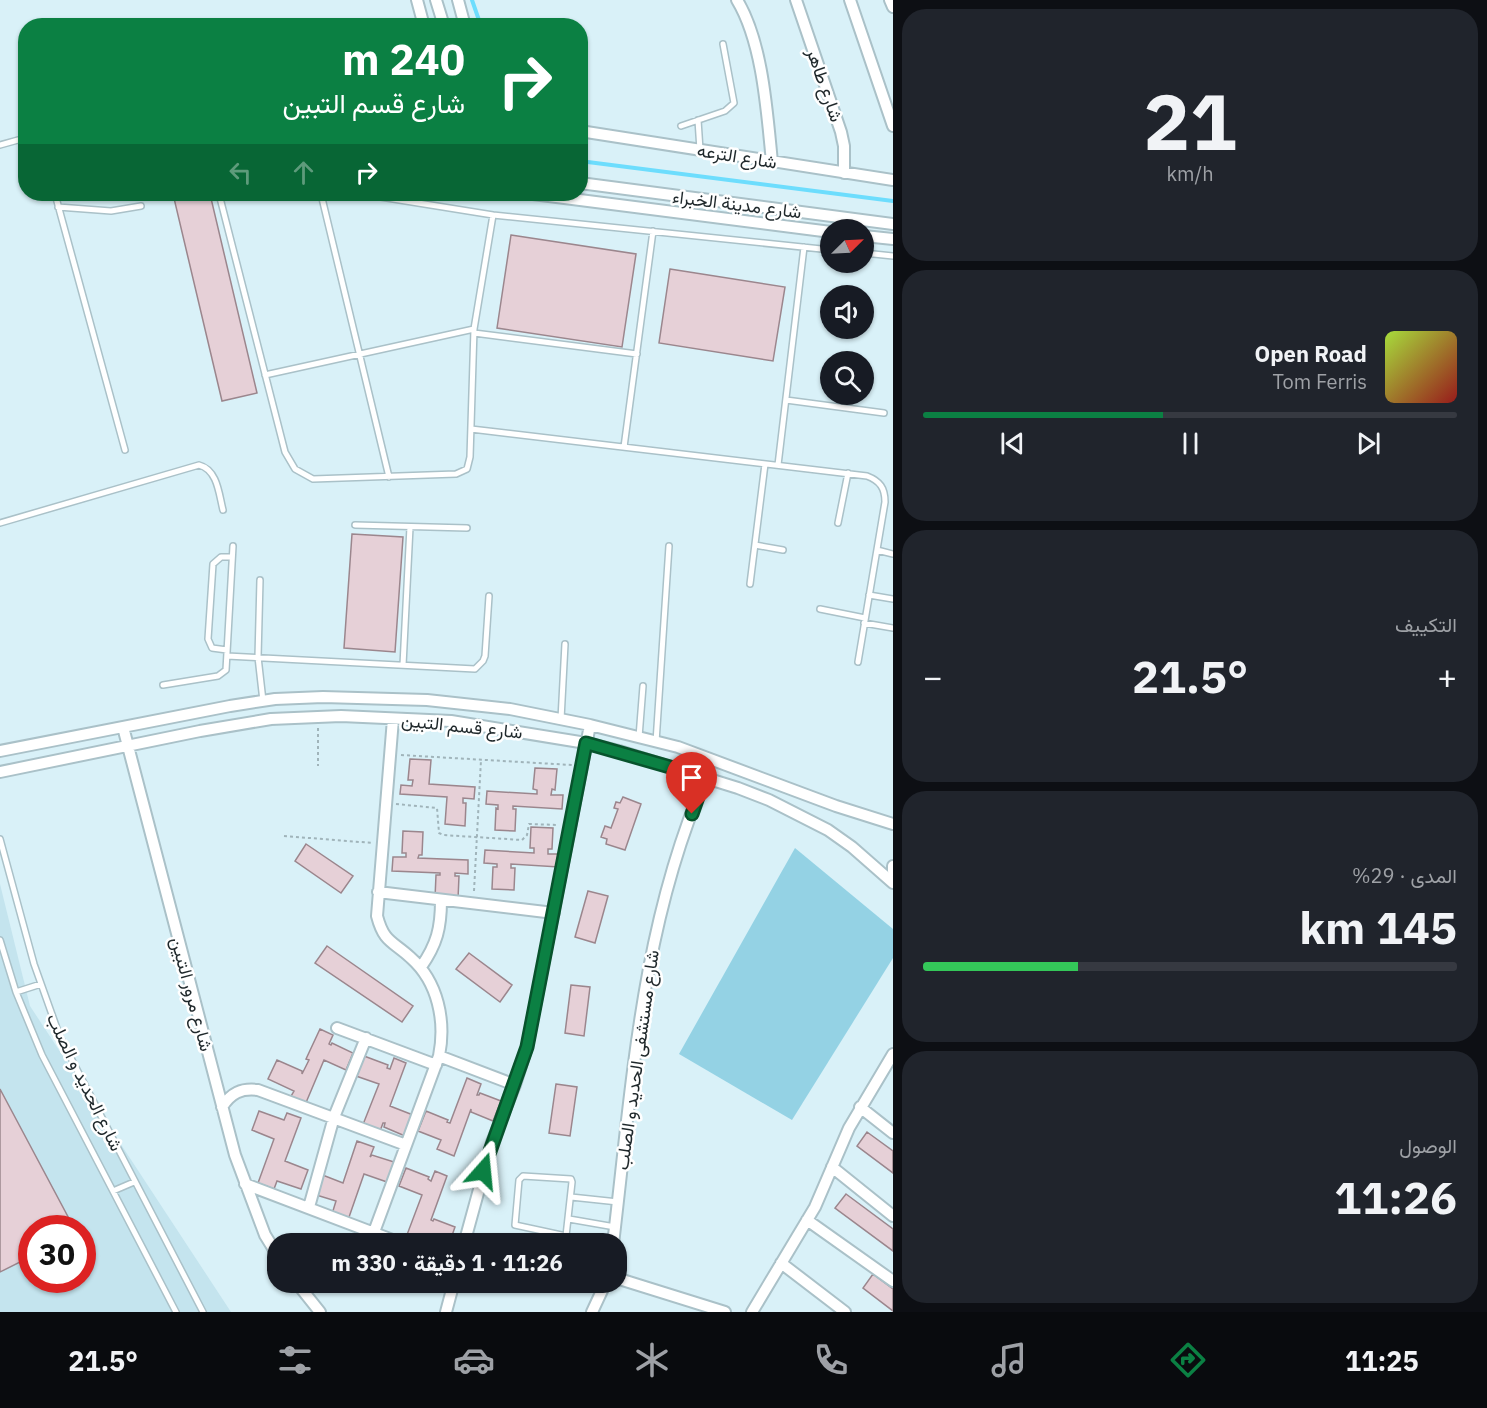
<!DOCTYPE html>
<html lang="ar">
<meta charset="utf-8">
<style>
body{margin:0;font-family:"IBM Plex Sans",Vazirmatn,sans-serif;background:#20242c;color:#f1f3f6;direction:rtl;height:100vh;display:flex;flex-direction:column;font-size:22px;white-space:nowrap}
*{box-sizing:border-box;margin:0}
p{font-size:20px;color:#9ea1a6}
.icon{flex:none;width:33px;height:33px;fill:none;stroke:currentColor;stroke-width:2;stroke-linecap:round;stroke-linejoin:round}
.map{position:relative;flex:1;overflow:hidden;direction:ltr}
.details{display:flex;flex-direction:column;gap:9px;padding:9px;background:#0d0f14;width:594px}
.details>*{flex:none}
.banner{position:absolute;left:18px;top:18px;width:570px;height:183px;border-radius:24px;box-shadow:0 2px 4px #0004;direction:rtl;background:#0b8043;color:#fff;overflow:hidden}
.needle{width:39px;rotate:66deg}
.controls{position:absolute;left:820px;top:219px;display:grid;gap:12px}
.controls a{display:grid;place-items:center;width:54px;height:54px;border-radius:50%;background:#171b24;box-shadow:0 2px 4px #0004;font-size:30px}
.speed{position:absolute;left:18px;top:1215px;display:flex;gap:12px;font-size:30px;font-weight:700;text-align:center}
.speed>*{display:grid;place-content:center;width:78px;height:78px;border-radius:50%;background:#171b24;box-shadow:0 2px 4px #0004;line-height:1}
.speed .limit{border:9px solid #d22;background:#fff;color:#111}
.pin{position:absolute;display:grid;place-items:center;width:51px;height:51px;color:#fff;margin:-62px -26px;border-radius:50% 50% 50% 0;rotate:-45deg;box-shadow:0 0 6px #0007}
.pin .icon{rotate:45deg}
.me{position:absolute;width:66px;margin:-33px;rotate:18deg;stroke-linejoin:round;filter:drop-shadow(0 0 4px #0008)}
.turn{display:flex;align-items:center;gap:21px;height:126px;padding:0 24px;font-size:27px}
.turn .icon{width:78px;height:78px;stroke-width:2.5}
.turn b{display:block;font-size:42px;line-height:51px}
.lanes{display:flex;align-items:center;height:57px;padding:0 24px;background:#0003;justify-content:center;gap:30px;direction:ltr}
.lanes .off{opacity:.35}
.big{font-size:45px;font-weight:700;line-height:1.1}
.details .card{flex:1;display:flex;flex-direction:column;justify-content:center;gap:9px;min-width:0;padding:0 21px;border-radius:24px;background:#20242c}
.details .dial{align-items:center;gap:0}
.dial b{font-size:78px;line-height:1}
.song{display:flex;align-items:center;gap:18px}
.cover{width:72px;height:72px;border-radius:9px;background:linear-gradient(135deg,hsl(80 70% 55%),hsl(0 70% 35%))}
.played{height:6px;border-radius:3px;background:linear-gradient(90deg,#0b8043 45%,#363941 45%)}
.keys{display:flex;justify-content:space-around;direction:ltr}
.heat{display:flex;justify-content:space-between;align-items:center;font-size:33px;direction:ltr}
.charge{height:9px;border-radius:4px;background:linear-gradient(90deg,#34c759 29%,#363941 0)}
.trip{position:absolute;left:267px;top:1233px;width:360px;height:60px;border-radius:24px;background:#171b24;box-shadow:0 2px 4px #0004;font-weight:700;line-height:60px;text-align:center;direction:rtl}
.menu{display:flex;height:96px;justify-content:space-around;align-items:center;background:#090b0e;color:#9ea1a6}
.menu .icon{width:42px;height:42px}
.menu .on{color:#0b8043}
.menu b{font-size:27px;color:#f1f3f6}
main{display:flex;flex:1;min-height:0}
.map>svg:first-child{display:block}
.built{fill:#c4e4ee;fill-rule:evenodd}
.green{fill:#94d2e4}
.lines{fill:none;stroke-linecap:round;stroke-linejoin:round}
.stream{stroke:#6dddfd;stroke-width:4}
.building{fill:#e6d0d7;stroke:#9b868d;stroke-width:1.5}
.lane-casing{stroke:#aac1c8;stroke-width:8}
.street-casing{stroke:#aac1c8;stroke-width:14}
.path{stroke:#a0b4ba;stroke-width:2;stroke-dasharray:3 3;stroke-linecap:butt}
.lane{stroke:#fff;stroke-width:5}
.street{stroke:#fff;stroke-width:10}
.route-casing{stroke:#07532c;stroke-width:15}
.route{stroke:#0b8043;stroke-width:10}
.labels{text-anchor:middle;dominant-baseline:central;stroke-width:5;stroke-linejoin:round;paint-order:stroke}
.street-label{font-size:18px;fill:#1f282b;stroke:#fff}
</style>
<main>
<section class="details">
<div class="card dial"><b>21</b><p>km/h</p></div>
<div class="card">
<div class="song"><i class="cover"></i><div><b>Open Road</b><p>Tom Ferris</p></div></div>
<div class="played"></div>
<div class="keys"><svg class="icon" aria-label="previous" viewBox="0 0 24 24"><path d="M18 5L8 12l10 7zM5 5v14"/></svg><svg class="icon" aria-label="pause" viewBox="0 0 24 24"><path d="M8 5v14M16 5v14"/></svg><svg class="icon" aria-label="next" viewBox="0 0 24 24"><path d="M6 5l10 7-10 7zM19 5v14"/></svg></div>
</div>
<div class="card"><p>التكييف</p>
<div class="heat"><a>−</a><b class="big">21.5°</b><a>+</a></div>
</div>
<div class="card"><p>المدى · 29%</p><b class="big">145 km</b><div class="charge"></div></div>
<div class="card"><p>الوصول</p><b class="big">11:26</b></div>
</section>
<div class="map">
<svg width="893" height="1312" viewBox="0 0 893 1312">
<rect width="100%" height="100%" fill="#d9f1f8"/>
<path class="built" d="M 0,884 L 30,1006 L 231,1312 L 0,1312 ZM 32,1228 L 82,1228 L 82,1280 L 32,1280 Z"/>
<path class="green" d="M 795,848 L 893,929 L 893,958 L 792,1120 L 679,1054 Z"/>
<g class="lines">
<path class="stream" d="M 472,0 L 481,26
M 580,161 L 893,201"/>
</g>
<path class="building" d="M 173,194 L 210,194 L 257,393 L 222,401 Z
M 511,235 L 636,254 L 622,347 L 497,328 Z
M 670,269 L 785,287 L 773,361 L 659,343 Z
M 352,534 L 403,537 L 395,652 L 344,648 Z
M 410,759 L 431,760 L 429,784 L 475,787 L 474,799 L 463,798 L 463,803 L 466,803 L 465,826 L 445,824 L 447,797 L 400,794 L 401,785 L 412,786 L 413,780 L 408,780 Z
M 535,768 L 557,769 L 555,790 L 552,789 L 551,795 L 563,795 L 562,809 L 513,806 L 513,809 L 516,809 L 515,831 L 495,830 L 496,808 L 498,809 L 498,805 L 486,804 L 487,791 L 537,794 L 537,790 L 533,789 Z
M 623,797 L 641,804 L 625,850 L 606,844 L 607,839 L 601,837 L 605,826 L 611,828 L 618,809 L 614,808 L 616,802 L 620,803 Z
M 531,827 L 553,828 L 552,849 L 548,849 L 548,854 L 560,854 L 559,867 L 511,864 L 511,868 L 515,868 L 514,890 L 492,889 L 493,867 L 497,867 L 497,864 L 484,863 L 485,850 L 534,853 L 534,848 L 530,848 Z
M 403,831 L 423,832 L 422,855 L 419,855 L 418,858 L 468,860 L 468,874 L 455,873 L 455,876 L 459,876 L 458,899 L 435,898 L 436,875 L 440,875 L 440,873 L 392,871 L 393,857 L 406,857 L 406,853 L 402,853 Z
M 306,844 L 353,876 L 341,893 L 295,861 Z
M 588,891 L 608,896 L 595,943 L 575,937 Z
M 327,946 L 413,1006 L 402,1022 L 315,963 Z
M 469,953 L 512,985 L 500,1002 L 456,969 Z
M 571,985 L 590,987 L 584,1036 L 565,1033 Z
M 320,1029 L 333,1035 L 329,1044 L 331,1045 L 332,1043 L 353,1053 L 346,1070 L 324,1060 L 305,1105 L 290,1098 L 294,1091 L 268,1079 L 277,1060 L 302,1071 L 302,1074 L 309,1060 L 306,1059 Z
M 364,1056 L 388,1065 L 387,1068 L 390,1069 L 394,1058 L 406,1063 L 390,1106 L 413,1115 L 405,1136 L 384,1127 L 385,1123 L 383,1123 L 379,1134 L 362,1127 L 379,1084 L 356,1076 Z
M 467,1078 L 481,1084 L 477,1095 L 479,1095 L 480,1093 L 501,1101 L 493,1121 L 471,1112 L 471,1109 L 454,1156 L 437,1149 L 441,1140 L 418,1131 L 426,1111 L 448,1120 L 447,1122 L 450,1123 Z
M 556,1084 L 577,1087 L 570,1136 L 549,1133 Z
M 0,1089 L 74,1228 L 32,1228 L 32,1256 L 0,1272 Z
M 259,1111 L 284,1120 L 287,1113 L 301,1118 L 285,1161 L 308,1170 L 301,1189 L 277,1181 L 274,1189 L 258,1183 L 274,1139 L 252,1130 Z
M 867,1132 L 893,1151 L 893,1173 L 857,1146 Z
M 357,1141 L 374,1147 L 370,1157 L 372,1155 L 394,1162 L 387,1182 L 364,1174 L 348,1220 L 332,1214 L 336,1201 L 313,1194 L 320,1174 L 343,1183 Z
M 406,1168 L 429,1177 L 428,1179 L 431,1181 L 435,1171 L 447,1176 L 431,1220 L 433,1221 L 434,1219 L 455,1227 L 449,1244 L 435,1244 L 424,1239 L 422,1244 L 414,1244 L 405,1240 L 422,1195 L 399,1186 Z
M 846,1194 L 893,1229 L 893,1251 L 835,1208 Z
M 873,1274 L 893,1289 L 893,1311 L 863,1288 Z"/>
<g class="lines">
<g class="lane-casing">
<path id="lane" d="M 698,120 L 700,150
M 681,126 L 725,111 L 734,103 L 723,44
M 0,145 L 18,140 L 26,140
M 55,194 L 125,450
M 219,194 L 285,452 L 295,469 L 313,479 L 456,474 L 467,469 L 470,457 L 474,329 L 493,215
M 321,194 L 389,477
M 362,194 L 493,215 L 831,250
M 58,207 L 111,211 L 141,206
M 864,253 L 893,256
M 474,333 L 637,354
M 265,375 L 474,329
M 786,400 L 884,413
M 471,429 L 867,476 C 880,481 885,488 885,502 L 858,662
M 624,447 L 653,231
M 778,465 L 804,247
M 0,523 L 199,465 C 218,470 219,495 223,510
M 838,523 L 848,473
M 355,525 L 467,528
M 755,545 L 783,550
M 877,550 L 893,554
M 260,580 L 258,657 L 263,701
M 750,584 L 765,464
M 869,595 L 893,599
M 820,609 L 865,618
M 864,623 L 893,628
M 227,650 L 212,648 L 208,639 L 213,564 L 221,557 L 232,557
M 227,656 L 475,669 L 483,661 L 485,656 L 489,596
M 403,665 L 410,527
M 163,685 L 218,676 L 226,670 L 233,546
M 561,719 L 565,644
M 639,737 L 643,686
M 656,742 L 669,546
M 0,839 L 34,964 L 60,1037 L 203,1312
M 0,940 L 16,992 L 42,1055 L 176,1312
M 16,992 L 41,984
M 523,1176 L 571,1179 L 572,1182 L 566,1236 L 515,1225 L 519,1180 Z
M 113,1191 L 134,1182
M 571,1197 L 618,1202
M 569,1219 L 615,1227"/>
</g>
<g class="street-casing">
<path id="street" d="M 417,0 L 424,26
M 436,0 L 444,26
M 458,0 L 465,26
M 737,0 C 763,43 767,113 772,162
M 796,0 L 841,132 L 844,146 L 844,173
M 850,0 L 893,126
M 890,0 L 893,7
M 580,131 L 893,180
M 580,183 L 893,224
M 533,194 L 831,232
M 864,236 L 893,239
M 123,727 L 235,1155 L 265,1235 L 278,1256
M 0,751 L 230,706 L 275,699 L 323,697 L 427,700 L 510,709 L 590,725 L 678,747 L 836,806 L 893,824
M 0,772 L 200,731 L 271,719 L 341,716 L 451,721 L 586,743 L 619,751 L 738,788 L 769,800 L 828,830 L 852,847 L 893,883
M 893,866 L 893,871
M 378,892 L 554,913
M 421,967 C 437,944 441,928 441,900
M 337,1028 L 436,1065
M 439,1056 L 515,1085
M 222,1107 C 231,1093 241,1088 258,1090 L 406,1145
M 860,1107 L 893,1133
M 832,1167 L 893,1216
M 245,1184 L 403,1244
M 309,1207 L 334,1117 L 366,1038
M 807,1220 L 893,1281
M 374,1232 L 439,1056 C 446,1021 438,982 411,958 C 393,941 384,943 377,916 L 393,719
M 464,1244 L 492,1142 L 515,1085 L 527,1047 L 590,725
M 613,1244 C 632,1086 641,925 706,777
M 781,1263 L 845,1312
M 616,1278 L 725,1312
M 296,1282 L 320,1312
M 446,1312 L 454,1282
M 592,1312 L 606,1282
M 752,1312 L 815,1207 L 849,1128 L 893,1054"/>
</g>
<path class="path" d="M 318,728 L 318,766
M 401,755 L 572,765
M 396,804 L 437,808 L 439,833 L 443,835 L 522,840 L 527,835 L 529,824 L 558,825
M 284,836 L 373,843
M 474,891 L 481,760"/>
<use href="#lane" class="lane"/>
<use href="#street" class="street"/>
</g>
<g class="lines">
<g class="route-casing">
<path id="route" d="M 483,1171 L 527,1047 L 586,743 L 705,777 L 692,814"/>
</g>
<use href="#route" class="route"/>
</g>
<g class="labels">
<g class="street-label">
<text transform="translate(825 85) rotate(71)">شارع طاهر</text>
<text transform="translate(737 156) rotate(9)">شارع الترعه</text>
<text transform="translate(737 204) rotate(7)">شارع مدينة الخبراء</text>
<text transform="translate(462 726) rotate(6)">شارع قسم التبين</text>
<text transform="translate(192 994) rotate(75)">شارع مرور التبين</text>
<text transform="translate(637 1060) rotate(-82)">شارع مستشفى الحديد و الصلب</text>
<text transform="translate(85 1082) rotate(64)">شارع الحديد و الصلب</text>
</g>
</g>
</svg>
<div class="controls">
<a><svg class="needle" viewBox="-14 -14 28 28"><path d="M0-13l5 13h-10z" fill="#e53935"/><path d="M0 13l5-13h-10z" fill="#9ea1a6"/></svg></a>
<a><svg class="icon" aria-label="sound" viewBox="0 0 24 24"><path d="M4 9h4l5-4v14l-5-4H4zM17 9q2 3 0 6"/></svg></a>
<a><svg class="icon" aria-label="search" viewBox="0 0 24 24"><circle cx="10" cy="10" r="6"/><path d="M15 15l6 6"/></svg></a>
</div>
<div class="speed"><div class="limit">30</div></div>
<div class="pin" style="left:692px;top:814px;background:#d93025"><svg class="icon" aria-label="arrive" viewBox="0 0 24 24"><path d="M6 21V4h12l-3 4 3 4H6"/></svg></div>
<svg class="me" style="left:483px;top:1171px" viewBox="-20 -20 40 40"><path d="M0-17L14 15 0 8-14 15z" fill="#0b8043" stroke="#fff" stroke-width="4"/></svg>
<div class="trip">11:26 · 1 دقيقة · 330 m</div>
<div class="banner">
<div class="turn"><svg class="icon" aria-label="right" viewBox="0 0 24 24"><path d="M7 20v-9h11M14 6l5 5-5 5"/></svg><div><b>240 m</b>شارع قسم التبين</div></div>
<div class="lanes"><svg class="icon off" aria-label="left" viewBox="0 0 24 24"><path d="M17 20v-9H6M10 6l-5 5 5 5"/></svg><svg class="icon off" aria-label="ahead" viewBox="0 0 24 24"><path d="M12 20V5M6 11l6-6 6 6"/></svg><svg class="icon" aria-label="right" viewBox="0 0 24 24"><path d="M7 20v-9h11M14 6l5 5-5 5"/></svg></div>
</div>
</div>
</main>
<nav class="menu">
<b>11:25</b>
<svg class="icon on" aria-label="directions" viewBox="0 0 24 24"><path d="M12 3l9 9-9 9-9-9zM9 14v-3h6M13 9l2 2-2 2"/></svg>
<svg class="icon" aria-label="music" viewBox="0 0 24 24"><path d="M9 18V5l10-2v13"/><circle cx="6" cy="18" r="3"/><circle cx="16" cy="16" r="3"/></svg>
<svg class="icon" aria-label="phone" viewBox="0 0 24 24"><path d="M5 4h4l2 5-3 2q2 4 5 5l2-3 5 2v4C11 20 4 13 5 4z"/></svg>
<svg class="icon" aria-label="climate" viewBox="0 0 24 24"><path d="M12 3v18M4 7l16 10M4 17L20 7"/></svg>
<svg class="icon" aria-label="car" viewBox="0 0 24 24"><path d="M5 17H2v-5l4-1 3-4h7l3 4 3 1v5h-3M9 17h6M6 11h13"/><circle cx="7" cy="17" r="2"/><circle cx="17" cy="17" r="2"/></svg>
<svg class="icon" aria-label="filters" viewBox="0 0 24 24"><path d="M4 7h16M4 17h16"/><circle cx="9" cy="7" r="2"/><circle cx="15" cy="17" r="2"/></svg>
<b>21.5°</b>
</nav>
